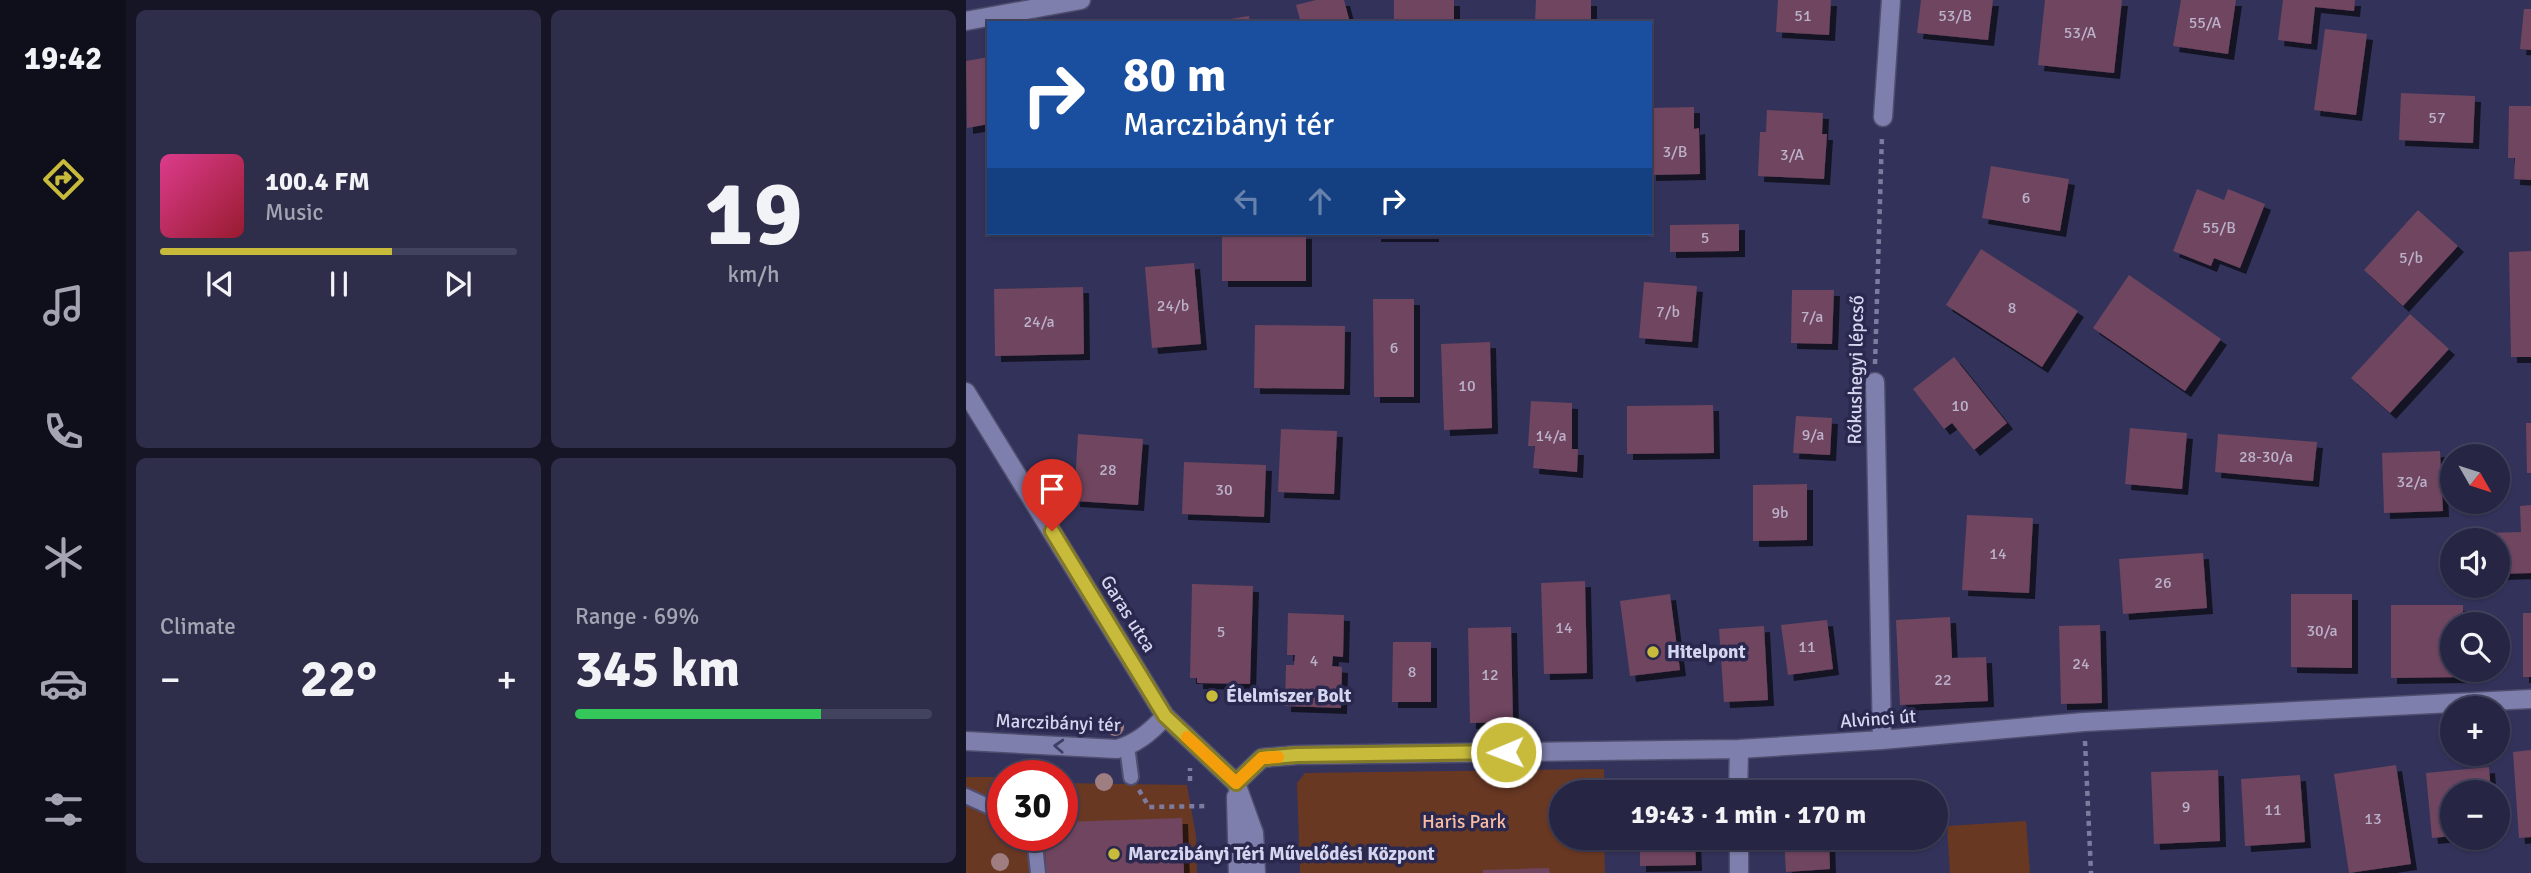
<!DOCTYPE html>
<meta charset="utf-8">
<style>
body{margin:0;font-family:Signika,sans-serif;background:#2e2e4b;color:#f1f3f6;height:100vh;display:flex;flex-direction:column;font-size:26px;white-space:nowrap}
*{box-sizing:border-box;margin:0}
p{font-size:23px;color:#a4a5b2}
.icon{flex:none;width:38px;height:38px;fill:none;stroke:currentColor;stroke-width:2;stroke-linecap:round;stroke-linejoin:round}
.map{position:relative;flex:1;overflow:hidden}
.sheet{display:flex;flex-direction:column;gap:10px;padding:10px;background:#151525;width:840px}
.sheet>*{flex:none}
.guide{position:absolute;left:21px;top:21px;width:665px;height:214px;border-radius:0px;box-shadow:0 2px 5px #0004,0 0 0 2px #42435d;background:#1a4fa0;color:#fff;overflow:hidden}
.needle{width:46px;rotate:129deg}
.fabs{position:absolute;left:1474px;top:444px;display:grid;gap:14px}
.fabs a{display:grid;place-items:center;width:70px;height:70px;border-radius:50%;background:#262644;box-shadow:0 2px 5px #0004,0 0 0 2px #42435d;font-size:35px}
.speed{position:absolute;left:21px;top:760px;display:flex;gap:14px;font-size:35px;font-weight:700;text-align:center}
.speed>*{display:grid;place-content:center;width:91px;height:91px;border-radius:50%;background:#262644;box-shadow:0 2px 5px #0004,0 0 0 2px #42435d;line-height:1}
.speed .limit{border:10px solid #d22;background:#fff;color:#111}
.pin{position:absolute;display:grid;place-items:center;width:60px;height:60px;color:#fff;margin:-72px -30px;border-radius:50% 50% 50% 0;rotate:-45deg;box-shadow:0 0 7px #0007}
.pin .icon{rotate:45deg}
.me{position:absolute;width:77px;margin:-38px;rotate:269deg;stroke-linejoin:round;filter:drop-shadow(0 0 5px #0008)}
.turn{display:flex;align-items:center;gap:24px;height:147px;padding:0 21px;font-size:32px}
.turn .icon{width:91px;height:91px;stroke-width:2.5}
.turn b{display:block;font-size:49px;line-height:60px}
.lanes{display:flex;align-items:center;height:66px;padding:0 21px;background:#0003;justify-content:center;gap:35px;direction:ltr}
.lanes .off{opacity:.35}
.big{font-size:52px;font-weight:800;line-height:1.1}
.sheet .card{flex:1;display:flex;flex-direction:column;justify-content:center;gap:10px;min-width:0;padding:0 24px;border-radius:10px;background:#2e2e4b}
.sheet .dial{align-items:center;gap:0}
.dial b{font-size:91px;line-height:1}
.song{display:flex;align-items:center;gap:21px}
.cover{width:84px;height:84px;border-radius:10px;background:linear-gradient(135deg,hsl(330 70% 55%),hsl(350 70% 35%))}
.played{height:7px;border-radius:4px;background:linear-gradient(90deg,#c8bb3b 65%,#42435d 65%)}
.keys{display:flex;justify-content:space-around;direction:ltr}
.heat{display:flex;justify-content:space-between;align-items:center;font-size:38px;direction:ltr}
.charge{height:10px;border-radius:5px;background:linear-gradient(90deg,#34c759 69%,#42435d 0)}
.sheet .tiles{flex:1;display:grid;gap:10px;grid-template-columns:repeat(2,1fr)}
.trip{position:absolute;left:583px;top:780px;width:399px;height:70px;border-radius:35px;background:#262644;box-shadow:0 2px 5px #0004,0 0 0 2px #42435d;font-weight:800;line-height:70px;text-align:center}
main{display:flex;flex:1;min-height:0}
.dock{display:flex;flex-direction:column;width:126px;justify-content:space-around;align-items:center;background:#0f0f1b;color:#a4a5b2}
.dock .icon{width:49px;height:49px}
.dock .current{color:#c8bb3b}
.dock b{font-size:32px;color:#f1f3f6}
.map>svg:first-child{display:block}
.green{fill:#693823}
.building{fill:#6f455e;filter:url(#shadow)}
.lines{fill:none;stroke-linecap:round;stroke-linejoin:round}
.lane-casing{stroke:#504e6f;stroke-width:18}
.street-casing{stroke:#504e6f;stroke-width:21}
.path{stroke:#7d7c9e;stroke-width:4.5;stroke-dasharray:5 5;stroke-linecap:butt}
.lane{stroke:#7e7fac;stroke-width:14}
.street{stroke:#7e7fac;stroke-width:18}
.tree{fill:#9f7e82}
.oneway{stroke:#3f3e66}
.route-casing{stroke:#827a26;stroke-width:18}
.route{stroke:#c8bb3b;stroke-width:12}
.slow{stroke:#f59e0b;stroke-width:12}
.poi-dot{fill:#c8bb3b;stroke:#2a284e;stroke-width:2.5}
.labels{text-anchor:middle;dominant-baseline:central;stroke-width:7;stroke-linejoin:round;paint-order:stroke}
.number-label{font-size:16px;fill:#bbb1ca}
.street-label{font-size:19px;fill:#d4d5ee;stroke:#2a284e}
.poi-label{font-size:19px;font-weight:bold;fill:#d4d5ee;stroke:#2a284e;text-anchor:start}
.park-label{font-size:19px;fill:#f7bca3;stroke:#2a284e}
</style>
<main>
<nav class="dock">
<b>19:42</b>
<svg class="icon current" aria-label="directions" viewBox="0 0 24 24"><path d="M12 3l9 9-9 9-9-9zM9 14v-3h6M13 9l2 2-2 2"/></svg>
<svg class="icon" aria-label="music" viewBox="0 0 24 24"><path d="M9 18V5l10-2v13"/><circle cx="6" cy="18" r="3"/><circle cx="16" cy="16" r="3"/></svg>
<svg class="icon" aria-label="phone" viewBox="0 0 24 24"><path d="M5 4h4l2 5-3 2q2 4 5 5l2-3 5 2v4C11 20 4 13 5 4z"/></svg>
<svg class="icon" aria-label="climate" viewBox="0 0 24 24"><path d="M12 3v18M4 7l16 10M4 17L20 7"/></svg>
<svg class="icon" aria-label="car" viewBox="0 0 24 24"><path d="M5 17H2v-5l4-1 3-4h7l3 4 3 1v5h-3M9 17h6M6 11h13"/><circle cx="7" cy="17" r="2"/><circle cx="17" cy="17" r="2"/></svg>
<svg class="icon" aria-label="filters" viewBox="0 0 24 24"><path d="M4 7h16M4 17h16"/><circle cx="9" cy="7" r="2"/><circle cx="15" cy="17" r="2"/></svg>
</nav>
<section class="sheet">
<div class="tiles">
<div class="card">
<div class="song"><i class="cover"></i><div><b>100.4 FM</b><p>Music</p></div></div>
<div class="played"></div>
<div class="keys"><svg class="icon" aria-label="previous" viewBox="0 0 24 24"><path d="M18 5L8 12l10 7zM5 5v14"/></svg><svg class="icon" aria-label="pause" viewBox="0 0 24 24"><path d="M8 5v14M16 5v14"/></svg><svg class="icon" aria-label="next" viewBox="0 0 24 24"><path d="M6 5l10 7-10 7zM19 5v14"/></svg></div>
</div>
<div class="card dial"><b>19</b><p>km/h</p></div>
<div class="card"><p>Climate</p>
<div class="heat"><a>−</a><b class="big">22°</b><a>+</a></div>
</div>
<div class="card"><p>Range · 69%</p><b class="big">345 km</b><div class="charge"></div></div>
</div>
</section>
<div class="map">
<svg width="1565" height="873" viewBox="0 0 1565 873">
<defs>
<filter id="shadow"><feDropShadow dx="6" dy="6" stdDeviation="0" flood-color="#0009"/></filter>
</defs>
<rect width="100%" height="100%" fill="#33325a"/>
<path class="green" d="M 638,769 L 638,793 L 595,793 L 595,838 L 638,838 L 639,873 L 334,873 L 331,783 L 339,773 Z
M 0,777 L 36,777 L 37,835 L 96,835 L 96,783 L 221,785 L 230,836 L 231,873 L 0,873 Z
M 1060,821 L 1064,873 L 984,873 L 981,826 Z"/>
<path class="building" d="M 350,0 L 378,0 L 384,23 L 335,23 L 330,5 Z
M 428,0 L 488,0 L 488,23 L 428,23 Z
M 570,0 L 625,0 L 625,23 L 569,23 Z
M 812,0 L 865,0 L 863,35 L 810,32 Z
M 955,0 L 1027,0 L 1022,40 L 951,33 Z
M 1079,0 L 1156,0 L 1148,73 L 1072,65 Z
M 1215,0 L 1270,0 L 1262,54 L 1207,46 Z
M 1317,0 L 1389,0 L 1388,11 L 1349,7 L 1345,44 L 1312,40 Z
M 1558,9 L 1565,9 L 1565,50 L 1554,49 Z
M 283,16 L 284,23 L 258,23 L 258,20 Z
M 1359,29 L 1401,34 L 1390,115 L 1348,110 Z
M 23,57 L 23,124 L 1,128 L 0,61 Z
M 1435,93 L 1509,96 L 1507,143 L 1433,140 Z
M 1543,106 L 1565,106 L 1565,180 L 1548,179 L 1549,158 L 1542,158 Z
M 728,107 L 728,129 L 733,128 L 734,174 L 684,175 L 684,108 Z
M 801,110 L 857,113 L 856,134 L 861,134 L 858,179 L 792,176 L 794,132 L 800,132 Z
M 1025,166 L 1103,179 L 1094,231 L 1016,218 Z
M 1231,189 L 1258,200 L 1262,189 L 1299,204 L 1274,268 L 1248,258 L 1245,266 L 1207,251 Z
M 1452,210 L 1492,246 L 1437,306 L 1398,270 Z
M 773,224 L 773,251 L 704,252 L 704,225 Z
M 256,233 L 340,233 L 340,281 L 256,281 Z
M 409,233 L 467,233 L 467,236 L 409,236 Z
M 1015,249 L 1112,311 L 1076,367 L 980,305 Z
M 1565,251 L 1565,357 L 1545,357 L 1543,252 Z
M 228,263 L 235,344 L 186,348 L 179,267 Z
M 1163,275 L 1255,339 L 1219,391 L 1127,328 Z
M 678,282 L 731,286 L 726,342 L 673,338 Z
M 117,287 L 118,354 L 29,356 L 28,289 Z
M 826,290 L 868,290 L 866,344 L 825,343 Z
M 407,299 L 448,299 L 448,397 L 408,397 Z
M 1444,314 L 1483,349 L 1424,413 L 1385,378 Z
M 289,325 L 379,326 L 378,389 L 288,388 Z
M 524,342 L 526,428 L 478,430 L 475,344 Z
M 988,357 L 1041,423 L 1008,450 L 986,423 L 978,429 L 947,389 Z
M 565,401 L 606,403 L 606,449 L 612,449 L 611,472 L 567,468 L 569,446 L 562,446 Z
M 747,405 L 748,453 L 661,454 L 661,406 Z
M 830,416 L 866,418 L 864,455 L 827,453 Z
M 1560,423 L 1565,423 L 1565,473 L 1561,473 Z
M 1164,428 L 1221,433 L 1216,489 L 1159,484 Z
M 315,429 L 371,431 L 368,494 L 312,492 Z
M 112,434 L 177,439 L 172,505 L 108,501 Z
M 1252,434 L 1351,442 L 1347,481 L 1249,472 Z
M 1474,451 L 1477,511 L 1418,513 L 1416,453 Z
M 218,462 L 300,465 L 298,517 L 216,514 Z
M 841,484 L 841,540 L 787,541 L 787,485 Z
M 1565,505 L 1565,573 L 1531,574 L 1531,541 L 1520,541 L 1520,533 L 1555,532 L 1554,506 Z
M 1001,515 L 1067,518 L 1063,593 L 996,590 Z
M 1237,553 L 1241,608 L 1157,614 L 1153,559 Z
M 619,581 L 621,673 L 578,674 L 575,583 Z
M 226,584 L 287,586 L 284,684 L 231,683 L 231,678 L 224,678 Z
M 704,594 L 714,670 L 664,676 L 654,601 Z
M 1325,594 L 1386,594 L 1386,668 L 1325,667 Z
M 1425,605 L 1497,605 L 1497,625 L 1486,625 L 1486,670 L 1497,670 L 1497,677 L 1425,678 Z
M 322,613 L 378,615 L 377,657 L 367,656 L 366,666 L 376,667 L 375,708 L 319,706 L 320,665 L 328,665 L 329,655 L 321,655 Z
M 1557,613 L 1565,613 L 1565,677 L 1557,677 Z
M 984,617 L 986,658 L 1020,657 L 1022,701 L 934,705 L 930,620 Z
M 861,620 L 867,669 L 822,675 L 815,625 Z
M 1134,625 L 1136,703 L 1095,704 L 1093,626 Z
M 798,626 L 802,700 L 758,702 L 753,629 Z
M 545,627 L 547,722 L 504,723 L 502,628 Z
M 427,642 L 465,642 L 465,702 L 426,702 Z
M 1565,750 L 1565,837 L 1553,838 L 1547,752 Z
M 1430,765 L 1445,864 L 1383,873 L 1368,774 Z
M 1523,767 L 1525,793 L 1486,793 L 1486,836 L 1466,838 L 1460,773 Z
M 1252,770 L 1254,841 L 1188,844 L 1185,772 Z
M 1334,775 L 1339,842 L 1279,846 L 1275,779 Z
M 958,788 L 958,793 L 923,793 L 923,791 Z
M 216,818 L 218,873 L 80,873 L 79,835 L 96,835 L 96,822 Z
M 688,838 L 729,838 L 730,865 L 674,866 L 674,847 L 688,846 Z
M 818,838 L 863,838 L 864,869 L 820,872 Z
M 923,838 L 954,838 L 955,840 L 923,842 Z
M 583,868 L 584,873 L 517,873 L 517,870 Z"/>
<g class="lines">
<g class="lane-casing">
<path id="lane" d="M 161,746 L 165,777
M 0,796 L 37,813
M 68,835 L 72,873"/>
</g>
<g class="street-casing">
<path id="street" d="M 0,21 L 115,0
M 917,117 L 925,0
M 909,382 L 916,740
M 0,392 L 199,716 L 270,783 L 288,833 L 290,873
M 0,741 L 151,749 C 171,744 186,731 199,716
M 270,783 L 296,758 L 331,755 L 773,749 L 916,740 L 1118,722 L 1565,699
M 772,793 L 773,749
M 270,797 L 272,873
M 773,838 L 773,873"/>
</g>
<path class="path" d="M 909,364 L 916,135
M 1119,741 L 1125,873
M 224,781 L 224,768
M 173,790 L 183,807 L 243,806"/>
<use href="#lane" class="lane"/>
<use href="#street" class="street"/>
</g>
<g class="tree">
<circle cx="149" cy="727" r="9"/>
<circle cx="138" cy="782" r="9"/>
<circle cx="34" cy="862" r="9"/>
</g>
<defs><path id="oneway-chevron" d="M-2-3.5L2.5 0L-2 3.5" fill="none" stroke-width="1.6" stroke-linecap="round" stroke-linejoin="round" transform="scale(1.75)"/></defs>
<use class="oneway" href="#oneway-chevron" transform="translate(93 746) rotate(-177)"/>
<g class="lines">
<g class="route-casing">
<path id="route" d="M 86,531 L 199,716 L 270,783 L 296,758 L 331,755 L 540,752"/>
</g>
<use href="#route" class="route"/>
<path class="slow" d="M 221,737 L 270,783 L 296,758 L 312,757"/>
</g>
<g class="poi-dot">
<circle cx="687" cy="652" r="7"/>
<circle cx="246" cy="696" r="7"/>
<circle cx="148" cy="854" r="7"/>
</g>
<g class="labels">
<g class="number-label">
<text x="837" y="16">51</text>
<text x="989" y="16">53/B</text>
<text x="1239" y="23">55/A</text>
<text x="1114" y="33">53/A</text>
<text x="1471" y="118">57</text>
<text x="709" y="152">3/B</text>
<text x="826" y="155">3/A</text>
<text x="1060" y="198">6</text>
<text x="1253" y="228">55/B</text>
<text x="739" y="238">5</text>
<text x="1445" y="258">5/b</text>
<text x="207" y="306">24/b</text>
<text x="1046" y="308">8</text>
<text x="702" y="312">7/b</text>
<text x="846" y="317">7/a</text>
<text x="73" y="322">24/a</text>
<text x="428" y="348">6</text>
<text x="501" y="386">10</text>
<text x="994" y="406">10</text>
<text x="847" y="435">9/a</text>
<text x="585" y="436">14/a</text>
<text x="1300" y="457">28-30/a</text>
<text x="142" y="470">28</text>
<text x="1446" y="482">32/a</text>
<text x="258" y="490">30</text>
<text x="814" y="513">9b</text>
<text x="1032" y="554">14</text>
<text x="1197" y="583">26</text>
<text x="598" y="628">14</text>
<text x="1356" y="631">30/a</text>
<text x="255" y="632">5</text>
<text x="841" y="647">11</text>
<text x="348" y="661">4</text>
<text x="1115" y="664">24</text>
<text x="446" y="672">8</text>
<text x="524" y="675">12</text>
<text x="977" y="680">22</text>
<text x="1220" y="807">9</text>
<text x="1307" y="810">11</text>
<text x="1407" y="819">13</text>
</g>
<g class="street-label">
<text transform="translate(890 370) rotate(-89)">Rókushegyi lépcső</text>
<text transform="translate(162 614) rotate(58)">Garas utca</text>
<text transform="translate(912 719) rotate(-4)">Alvinci út</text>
<text transform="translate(92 723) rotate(2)">Marczibányi tér</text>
</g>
<g class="poi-label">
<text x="701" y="652">Hitelpont</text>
<text x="260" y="696">Élelmiszer Bolt</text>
<text x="162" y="854">Marczibányi Téri Művelődési Központ</text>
</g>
<g class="park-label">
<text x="498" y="822">Haris Park</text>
</g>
</g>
</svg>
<div class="fabs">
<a><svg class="needle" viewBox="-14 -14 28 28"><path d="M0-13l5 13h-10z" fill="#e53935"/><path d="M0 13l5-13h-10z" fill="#a4a5b2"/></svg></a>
<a><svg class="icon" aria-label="sound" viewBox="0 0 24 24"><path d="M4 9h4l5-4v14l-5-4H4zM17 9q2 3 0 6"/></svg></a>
<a><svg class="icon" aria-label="search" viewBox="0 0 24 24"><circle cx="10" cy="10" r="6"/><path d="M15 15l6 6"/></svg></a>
<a>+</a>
<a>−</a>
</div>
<div class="speed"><div class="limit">30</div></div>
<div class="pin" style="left:86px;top:531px;background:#d93025"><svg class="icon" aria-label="arrive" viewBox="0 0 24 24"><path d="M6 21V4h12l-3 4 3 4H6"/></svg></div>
<svg class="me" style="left:540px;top:752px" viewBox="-20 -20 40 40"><circle r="17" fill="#c8bb3b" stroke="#fff" stroke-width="3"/><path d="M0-11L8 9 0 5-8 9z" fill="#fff"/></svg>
<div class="trip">19:43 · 1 min · 170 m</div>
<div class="guide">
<div class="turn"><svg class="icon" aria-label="right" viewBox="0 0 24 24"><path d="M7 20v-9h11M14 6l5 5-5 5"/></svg><div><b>80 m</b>Marczibányi tér</div></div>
<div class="lanes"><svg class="icon off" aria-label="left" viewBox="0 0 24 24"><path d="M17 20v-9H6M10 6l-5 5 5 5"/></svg><svg class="icon off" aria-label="ahead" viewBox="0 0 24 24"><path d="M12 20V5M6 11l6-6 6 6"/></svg><svg class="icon" aria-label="right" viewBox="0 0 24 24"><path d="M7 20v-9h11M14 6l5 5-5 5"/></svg></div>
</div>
</div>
</main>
